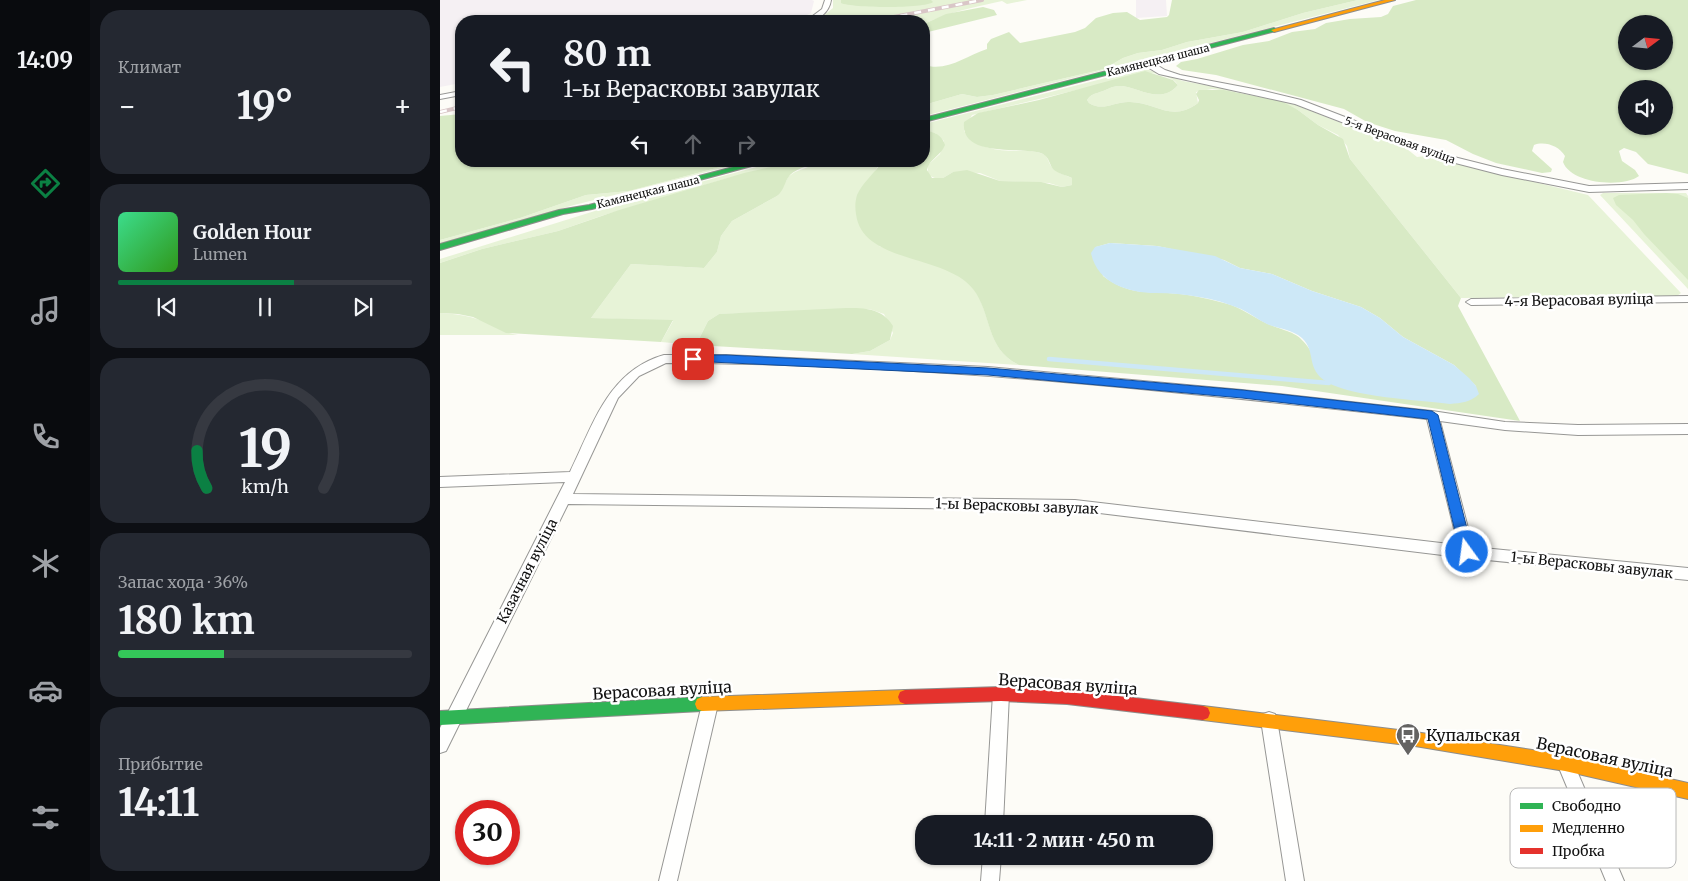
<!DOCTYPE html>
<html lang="ru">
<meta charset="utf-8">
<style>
body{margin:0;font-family:Merriweather,serif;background:#242831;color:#f1f3f6;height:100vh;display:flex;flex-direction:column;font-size:19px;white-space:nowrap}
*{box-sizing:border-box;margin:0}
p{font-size:16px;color:#9ea1a6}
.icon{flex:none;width:28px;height:28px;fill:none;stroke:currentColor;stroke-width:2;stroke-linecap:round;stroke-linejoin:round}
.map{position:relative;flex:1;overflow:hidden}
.drawer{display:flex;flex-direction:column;gap:10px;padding:10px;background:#0d0f14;width:350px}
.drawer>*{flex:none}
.guide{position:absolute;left:15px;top:15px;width:475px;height:152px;border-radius:20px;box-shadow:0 1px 4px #0004;background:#171b24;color:#f1f3f6;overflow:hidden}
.needle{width:32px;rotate:74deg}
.buttons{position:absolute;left:1178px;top:15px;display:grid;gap:10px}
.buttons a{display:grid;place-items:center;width:55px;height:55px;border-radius:50%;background:#171b24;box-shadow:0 1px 4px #0004;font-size:25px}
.speed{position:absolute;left:15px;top:800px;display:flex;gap:10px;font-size:25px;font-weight:700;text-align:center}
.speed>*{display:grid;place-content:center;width:65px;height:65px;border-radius:50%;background:#171b24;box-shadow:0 1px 4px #0004;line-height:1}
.speed .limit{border:8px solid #d22;background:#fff;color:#111}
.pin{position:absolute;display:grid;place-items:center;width:42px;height:42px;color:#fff;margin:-21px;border-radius:10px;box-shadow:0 2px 8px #0006}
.me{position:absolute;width:55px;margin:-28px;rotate:346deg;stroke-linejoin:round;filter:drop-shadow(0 0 4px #0008)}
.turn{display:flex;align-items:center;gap:18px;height:105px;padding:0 25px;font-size:22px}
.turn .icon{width:65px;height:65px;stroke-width:2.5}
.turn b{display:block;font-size:35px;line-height:42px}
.lanes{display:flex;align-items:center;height:48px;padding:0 25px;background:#0003;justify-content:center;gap:25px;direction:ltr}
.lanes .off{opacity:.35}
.big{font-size:38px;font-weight:700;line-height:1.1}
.drawer .tile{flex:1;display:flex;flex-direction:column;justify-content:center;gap:8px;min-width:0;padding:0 18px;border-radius:20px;background:#242831}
.drawer .dial{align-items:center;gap:0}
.dial svg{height:130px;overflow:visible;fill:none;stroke:#363941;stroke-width:7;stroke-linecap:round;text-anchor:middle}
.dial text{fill:#f1f3f6;stroke:none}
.song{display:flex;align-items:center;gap:15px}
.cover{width:60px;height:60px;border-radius:8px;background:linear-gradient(135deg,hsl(150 70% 55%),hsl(110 70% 35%))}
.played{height:5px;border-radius:2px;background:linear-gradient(90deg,#0b8043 60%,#363941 60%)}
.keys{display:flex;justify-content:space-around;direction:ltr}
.heat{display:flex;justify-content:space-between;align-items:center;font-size:28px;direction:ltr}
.charge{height:8px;border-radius:4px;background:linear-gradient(90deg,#34c759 36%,#363941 0)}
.trip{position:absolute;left:475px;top:815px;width:298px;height:50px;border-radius:20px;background:#171b24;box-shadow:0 1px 4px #0004;font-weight:700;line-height:50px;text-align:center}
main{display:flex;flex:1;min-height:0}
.dock{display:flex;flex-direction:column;width:90px;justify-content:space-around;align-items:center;background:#090b0e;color:#9ea1a6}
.dock .icon{width:35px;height:35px}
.dock .active{color:#0b8043}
.dock b{font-size:22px;color:#f1f3f6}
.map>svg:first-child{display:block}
.industrial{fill:#f5f0f3}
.green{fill:#e7f3d7}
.forest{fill:#d8eac5;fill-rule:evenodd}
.water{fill:#cde8f7}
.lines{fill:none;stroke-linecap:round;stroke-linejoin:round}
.stream{stroke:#cde8f7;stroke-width:4.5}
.street-casing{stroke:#979795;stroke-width:2}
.fast-casing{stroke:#8e8d8b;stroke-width:2}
.slow-casing{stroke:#8e8d8b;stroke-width:2}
.jam-casing{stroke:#8e8d8b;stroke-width:2}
.street{fill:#fffffe;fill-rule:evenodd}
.fast{fill:#30b455;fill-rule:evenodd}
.slow{fill:#ff9f0a;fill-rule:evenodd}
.jam{fill:#e5322d;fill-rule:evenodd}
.rail-casing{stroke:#d9c6c7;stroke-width:4}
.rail{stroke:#fff;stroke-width:2.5;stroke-dasharray:7;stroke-linecap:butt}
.route{fill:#1a73e8;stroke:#114b97}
.labels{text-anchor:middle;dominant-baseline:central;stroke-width:5;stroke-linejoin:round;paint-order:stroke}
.far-street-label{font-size:11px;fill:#111;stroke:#fff}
.street-label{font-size:14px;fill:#111;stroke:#fff}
.near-street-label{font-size:16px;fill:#111;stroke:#fff}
.near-poi-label{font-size:16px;fill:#111;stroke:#fff;text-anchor:start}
.key{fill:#fff;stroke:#b8b8b8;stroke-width:1}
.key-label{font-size:14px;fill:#111}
</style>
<main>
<nav class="dock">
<b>14:09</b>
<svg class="icon active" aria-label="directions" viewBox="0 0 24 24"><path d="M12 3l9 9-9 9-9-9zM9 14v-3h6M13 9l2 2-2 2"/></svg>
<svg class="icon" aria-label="music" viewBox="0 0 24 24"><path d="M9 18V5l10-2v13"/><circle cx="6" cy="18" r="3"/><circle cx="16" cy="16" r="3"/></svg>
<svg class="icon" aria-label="phone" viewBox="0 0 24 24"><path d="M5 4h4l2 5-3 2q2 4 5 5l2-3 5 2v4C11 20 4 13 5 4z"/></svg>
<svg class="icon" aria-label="climate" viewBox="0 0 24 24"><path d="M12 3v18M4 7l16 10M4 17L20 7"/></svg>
<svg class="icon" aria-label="car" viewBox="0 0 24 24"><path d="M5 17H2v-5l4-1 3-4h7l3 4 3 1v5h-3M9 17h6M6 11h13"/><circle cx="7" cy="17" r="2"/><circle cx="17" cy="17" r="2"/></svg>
<svg class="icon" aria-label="filters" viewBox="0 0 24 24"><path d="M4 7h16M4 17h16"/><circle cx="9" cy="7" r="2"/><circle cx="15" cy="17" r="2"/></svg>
</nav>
<section class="drawer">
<div class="tile"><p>Климат</p>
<div class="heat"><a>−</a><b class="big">19°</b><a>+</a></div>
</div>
<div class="tile">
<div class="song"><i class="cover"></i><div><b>Golden Hour</b><p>Lumen</p></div></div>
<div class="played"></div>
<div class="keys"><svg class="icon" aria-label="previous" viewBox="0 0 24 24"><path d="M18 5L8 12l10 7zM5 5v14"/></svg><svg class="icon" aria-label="pause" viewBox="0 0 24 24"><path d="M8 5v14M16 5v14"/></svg><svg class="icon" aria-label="next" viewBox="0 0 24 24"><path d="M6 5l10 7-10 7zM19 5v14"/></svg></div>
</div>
<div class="tile dial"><svg viewBox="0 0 100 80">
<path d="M14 69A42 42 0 1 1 86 69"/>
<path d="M14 69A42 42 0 0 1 8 46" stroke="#0b8043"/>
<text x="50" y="56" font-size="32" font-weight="700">19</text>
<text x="50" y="72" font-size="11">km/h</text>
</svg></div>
<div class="tile"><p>Запас хода · 36%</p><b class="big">180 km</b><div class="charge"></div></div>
<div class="tile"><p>Прибытие</p><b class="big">14:11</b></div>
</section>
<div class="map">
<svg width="1248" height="881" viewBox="0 0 1248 881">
<rect width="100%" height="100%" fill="#fdfcf7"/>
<path class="industrial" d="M 0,0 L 372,0 L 374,1 L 371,13 L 354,21 L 21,21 L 21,83 L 0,87 Z
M 696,0 L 726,0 L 727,16 L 696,18 Z"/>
<path class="green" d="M 393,0 L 587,0 L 567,4 L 562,1 C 535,7 509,12 484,24 L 484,21 L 377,21 L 393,8 Z
M 918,0 L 939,0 L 484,116 L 484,105 L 522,94 L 537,97 L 553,95 L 664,69 L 683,58 L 698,53 L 722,50 L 747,42 L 803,32 L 863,13 Z
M 697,70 L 709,70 L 743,81 L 819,95 L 853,104 L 967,149 L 977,157 L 986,156 L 1148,195 L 1241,293 L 1237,296 L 1021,298 L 910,159 L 907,146 L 898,135 L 878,125 L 858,110 L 812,94 L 772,89 L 756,92 L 758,103 C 732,123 715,102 690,102 C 675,101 663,112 649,103 L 647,100 C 651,94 655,94 660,92 C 667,90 672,86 679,86 C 698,86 720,106 738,85 C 734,79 730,78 724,76 C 708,70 699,73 683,79 L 532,115 L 524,131 C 535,148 558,151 576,151 C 585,151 595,150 603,154 C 609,157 608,163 612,167 C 617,173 625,175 632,178 L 632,185 L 622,187 L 609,183 L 560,181 L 540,173 L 513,172 L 503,178 L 497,179 L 488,175 L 488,165 L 500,154 L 504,141 L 495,133 L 484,131 L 484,124 Z
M 303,161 L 311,161 L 134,205 L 0,244 L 0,240 L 80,218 L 146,195 L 189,191 Z
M 339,161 L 357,161 L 288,178 L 161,216 L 118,231 L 42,249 L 0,263 L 0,259 L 171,206 Z
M 384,161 L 441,161 L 434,173 L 439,246 C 466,255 515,266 533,288 C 552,312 545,349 579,365 L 412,354 L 430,351 L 450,340 L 453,333 L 444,314 L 429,309 L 279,314 L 268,321 L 256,345 L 221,342 L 233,321 L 151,318 L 191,264 L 264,268 L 277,252 L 281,236 L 292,221 L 337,196 L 349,176 L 355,172 Z
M 1163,193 L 1246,193 L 1248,196 L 1248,289 L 1160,195 Z
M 0,313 C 17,314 32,316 48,323 C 58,328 66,333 78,335 L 0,335 Z"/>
<path class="forest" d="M 401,0 L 491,0 L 493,2 C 484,9 412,8 401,3 Z
M 732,0 L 918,0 L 863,13 L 803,32 L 747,42 L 722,50 L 698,53 L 683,58 L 664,69 L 553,95 L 537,97 L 522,94 L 484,105 L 484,65 C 508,72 525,56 547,49 L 547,44 L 551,39 L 569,32 L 580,43 L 635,32 L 645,28 L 656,18 L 673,13 L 687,12 L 700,20 L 727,17 L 729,15 Z
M 976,0 L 1248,0 L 1248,174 L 1208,164 L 1196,152 L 1184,148 L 1179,151 L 1182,161 L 1195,170 L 1199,176 C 1183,188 1131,184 1123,162 L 1125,156 C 1119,146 1105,141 1094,145 L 1092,151 L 1112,169 L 1111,172 L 1102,173 L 1056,163 L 1033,154 L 1006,140 L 955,131 L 927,122 L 904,109 L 776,75 L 742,70 L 736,66 L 741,62 L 757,59 L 803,45 L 829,41 L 852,32 L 875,29 L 886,23 L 910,19 L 941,17 L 948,14 L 953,6 ZM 1186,24 L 1224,24 L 1224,61 L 1186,61 ZM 1186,89 L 1224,89 L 1224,126 L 1186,126 Z
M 543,7 L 554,10 L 557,15 L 484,33 L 484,24 L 506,14 Z
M 705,71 L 733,80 L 738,85 C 720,106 698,86 679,86 C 672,86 667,90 660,92 C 655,94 651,94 647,100 L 649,103 C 663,112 675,101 690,102 C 715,102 732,123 758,103 L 759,100 L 756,94 L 759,90 L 784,90 L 841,101 L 858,110 L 878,125 L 903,139 L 910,159 L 1021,298 L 1018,306 L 1080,421 L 842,386 L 579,365 C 545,349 552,313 533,289 C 506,254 422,264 416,214 C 415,208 415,202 417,195 C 422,184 432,175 440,165 L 441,161 L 484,161 L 484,131 C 494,131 502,135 505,145 C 501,156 489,159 487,170 L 492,178 L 503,178 L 513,172 L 527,170 L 560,181 L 601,182 L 622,187 L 632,185 L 632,178 C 626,175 619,174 614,170 C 609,165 610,158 603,154 C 585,145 520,160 524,122 L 538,113 L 599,100 ZM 670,243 L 717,246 L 784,260 L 800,268 L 832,274 L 872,291 L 921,307 L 940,318 L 963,337 L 1014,365 L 1036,386 L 870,350 C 858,332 851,333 833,326 C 816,320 802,307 784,303 C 766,298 747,294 728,293 C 701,292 686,293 663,276 L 656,247 Z
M 21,114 L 21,161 L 303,161 L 189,191 L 146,195 L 80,218 L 0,240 L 0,116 Z
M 357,161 L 384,161 C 374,164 357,168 350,175 C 344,182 345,189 337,196 L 292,221 L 281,236 L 277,252 L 264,268 L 191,264 L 151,318 L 233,320 L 221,342 L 66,333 L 33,317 L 18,314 L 0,313 L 0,263 L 42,249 L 118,231 L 179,210 L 304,173 Z
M 1226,193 L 1238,194 L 1248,198 L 1248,280 L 1204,234 L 1193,220 L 1176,205 L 1173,198 L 1179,195 Z
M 406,308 C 425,308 442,308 453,326 L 450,340 L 430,351 L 412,354 L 256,345 L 268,321 L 279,314 Z"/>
<path class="water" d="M 670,243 L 717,246 L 775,256 L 800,268 L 832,274 L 872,291 L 921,307 L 940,318 L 963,337 L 1014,365 L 1029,378 L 1036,386 L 1039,394 C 1031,402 1021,403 1010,404 C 980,400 911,397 887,382 C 865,369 877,352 862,338 C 852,329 839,329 827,324 C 818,320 810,313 801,309 C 775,298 744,293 716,293 C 688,293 657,283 651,253 L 655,247 Z"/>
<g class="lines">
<path class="stream" d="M 609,359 L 889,383"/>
<g class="street-casing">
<path id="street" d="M 385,0 L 391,0 C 389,13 378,21 366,21 L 382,9 Z
M 704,61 L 710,61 L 725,70 L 740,75 L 824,91 L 861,100 L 998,153 L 1062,169 L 1149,186 L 1248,183 L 1248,189 L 1149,192 L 1062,175 L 992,157 L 855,104 L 719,74 L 704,65 Z
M 21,91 L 21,95 L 0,99 L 0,95 Z
M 1248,296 L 1248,302 L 1031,305 L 1026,302 L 1031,299 Z
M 224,355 L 286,355 L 548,367 L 802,390 L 992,411 L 1065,422 L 1138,425 L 1248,424 L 1248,434 L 1138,435 L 1065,430 L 1000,421 L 1033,547 L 1248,568 L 1248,580 L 1027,558 L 635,510 L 128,504 L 6,751 L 0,753 L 0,728 L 125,482 L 0,487 L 0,477 L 130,472 C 153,425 168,371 224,355 ZM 226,363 C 480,363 734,391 987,419 L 1018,545 L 635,500 L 133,494 L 178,398 L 199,376 Z
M 561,686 L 567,689 L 569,694 L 563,824 L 545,824 L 553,694 L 555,689 Z
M 270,696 L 276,699 L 278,704 L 237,881 L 219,881 L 262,704 L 264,699 Z
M 829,712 L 835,714 L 837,720 L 864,881 L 846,881 L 821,720 L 823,714 Z
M 1125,755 L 1131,757 L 1184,881 L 1166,881 L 1117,763 L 1119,757 Z
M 543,856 L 561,856 L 559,881 L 541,881 Z"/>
</g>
<g class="fast-casing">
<path id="fast" d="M 834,28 L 837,30 L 836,31 L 484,122 L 484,118 Z
M 316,161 L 330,161 L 152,209 L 123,214 L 0,250 L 0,244 L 119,210 L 149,205 Z
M 262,697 L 267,699 L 269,704 L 267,709 L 262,711 L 0,725 L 0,711 Z"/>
</g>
<g class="slow-casing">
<path id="slow" d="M 945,0 L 955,0 L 834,32 L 831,30 Z
M 465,690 L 470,692 L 472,697 L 470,702 L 465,704 L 262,711 L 257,709 L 255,704 L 257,699 L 262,697 Z
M 763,706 L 975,732 L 1125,755 L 1248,783 L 1248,799 L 1125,771 L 975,746 L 763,720 L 758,718 L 756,713 L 758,708 Z"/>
</g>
<g class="jam-casing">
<path id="jam" d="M 561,687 L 627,690 L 763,706 L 768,708 L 770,713 L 768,718 L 763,720 L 627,704 L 561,701 L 465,704 L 460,702 L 458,697 L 460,692 L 465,690 Z"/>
</g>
<use href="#street" class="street"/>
<use href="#fast" class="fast"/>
<use href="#slow" class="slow"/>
<use href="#jam" class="jam"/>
<g class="rail-casing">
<path id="rail" d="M 433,21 L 542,0
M 0,112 L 21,107"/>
</g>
<use href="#rail" class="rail"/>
</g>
<path class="route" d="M 253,355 L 286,355 L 548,368 L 802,390 L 992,411 L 998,415 L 1033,552 L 1031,556 L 1027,557 L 1022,556 L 1020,552 L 988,419 L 802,398 L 548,375 L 249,361 L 248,359 Z"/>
<defs>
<g id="bus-pin" transform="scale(1.25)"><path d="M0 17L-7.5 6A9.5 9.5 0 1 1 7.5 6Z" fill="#646362" stroke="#fff"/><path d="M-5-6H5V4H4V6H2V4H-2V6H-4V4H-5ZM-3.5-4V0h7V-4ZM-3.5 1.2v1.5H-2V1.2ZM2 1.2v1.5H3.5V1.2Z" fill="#fff"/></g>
</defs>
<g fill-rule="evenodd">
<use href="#bus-pin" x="968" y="735"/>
</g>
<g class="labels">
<g class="far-street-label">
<text transform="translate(718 60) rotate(-14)">Камянецкая шаша</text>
<text transform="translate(960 140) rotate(20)">5-я Верасовая вуліца</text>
<text transform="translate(208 192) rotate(-14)">Камянецкая шаша</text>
</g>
<g class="street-label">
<text transform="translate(1139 300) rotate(-1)">4-я Верасовая вуліца</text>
<text transform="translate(577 506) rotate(2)">1-ы Верасковы завулак</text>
<text transform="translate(1152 565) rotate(6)">1-ы Верасковы завулак</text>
<text transform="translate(87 571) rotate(-63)">Казачная вуліца</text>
</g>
<g class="near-street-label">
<text transform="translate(628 684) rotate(4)">Верасовая вуліца</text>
<text transform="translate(222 690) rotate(-3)">Верасовая вуліца</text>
<text transform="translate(1165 757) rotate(12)">Верасовая вуліца</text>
</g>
<g class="near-poi-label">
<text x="986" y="735">Купальская</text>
</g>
</g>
<rect x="1070" y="788" width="166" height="80" rx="8" class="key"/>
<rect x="1080" y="803" width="23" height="6" fill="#30b455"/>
<rect x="1080" y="825" width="23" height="7" fill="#ff9f0a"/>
<rect x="1080" y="848" width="23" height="6" fill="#e5322d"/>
<g class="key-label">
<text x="1112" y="811">Свободно</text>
<text x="1112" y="833">Медленно</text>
<text x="1112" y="856">Пробка</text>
</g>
</svg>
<div class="buttons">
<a><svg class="needle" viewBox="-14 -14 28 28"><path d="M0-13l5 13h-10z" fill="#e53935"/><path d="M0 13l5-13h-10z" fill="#9ea1a6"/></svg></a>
<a><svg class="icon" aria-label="sound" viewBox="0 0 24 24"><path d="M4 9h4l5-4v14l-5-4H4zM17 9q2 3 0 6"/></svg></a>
</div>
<div class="speed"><div class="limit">30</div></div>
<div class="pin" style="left:253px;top:359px;background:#d93025"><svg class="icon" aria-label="arrive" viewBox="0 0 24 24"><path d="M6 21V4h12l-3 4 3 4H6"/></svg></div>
<svg class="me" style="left:1027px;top:552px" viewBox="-20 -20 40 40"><circle r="17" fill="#1a73e8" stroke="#fff" stroke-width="3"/><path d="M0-11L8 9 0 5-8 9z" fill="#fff"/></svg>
<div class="trip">14:11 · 2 мин · 450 m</div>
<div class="guide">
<div class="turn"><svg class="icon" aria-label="left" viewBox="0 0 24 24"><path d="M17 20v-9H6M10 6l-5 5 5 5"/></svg><div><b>80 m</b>1-ы Верасковы завулак</div></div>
<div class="lanes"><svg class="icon" aria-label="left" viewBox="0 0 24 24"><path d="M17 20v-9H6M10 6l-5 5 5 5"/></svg><svg class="icon off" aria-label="ahead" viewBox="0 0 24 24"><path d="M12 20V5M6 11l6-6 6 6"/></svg><svg class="icon off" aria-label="right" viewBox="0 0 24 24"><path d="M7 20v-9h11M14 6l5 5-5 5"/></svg></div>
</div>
</div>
</main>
